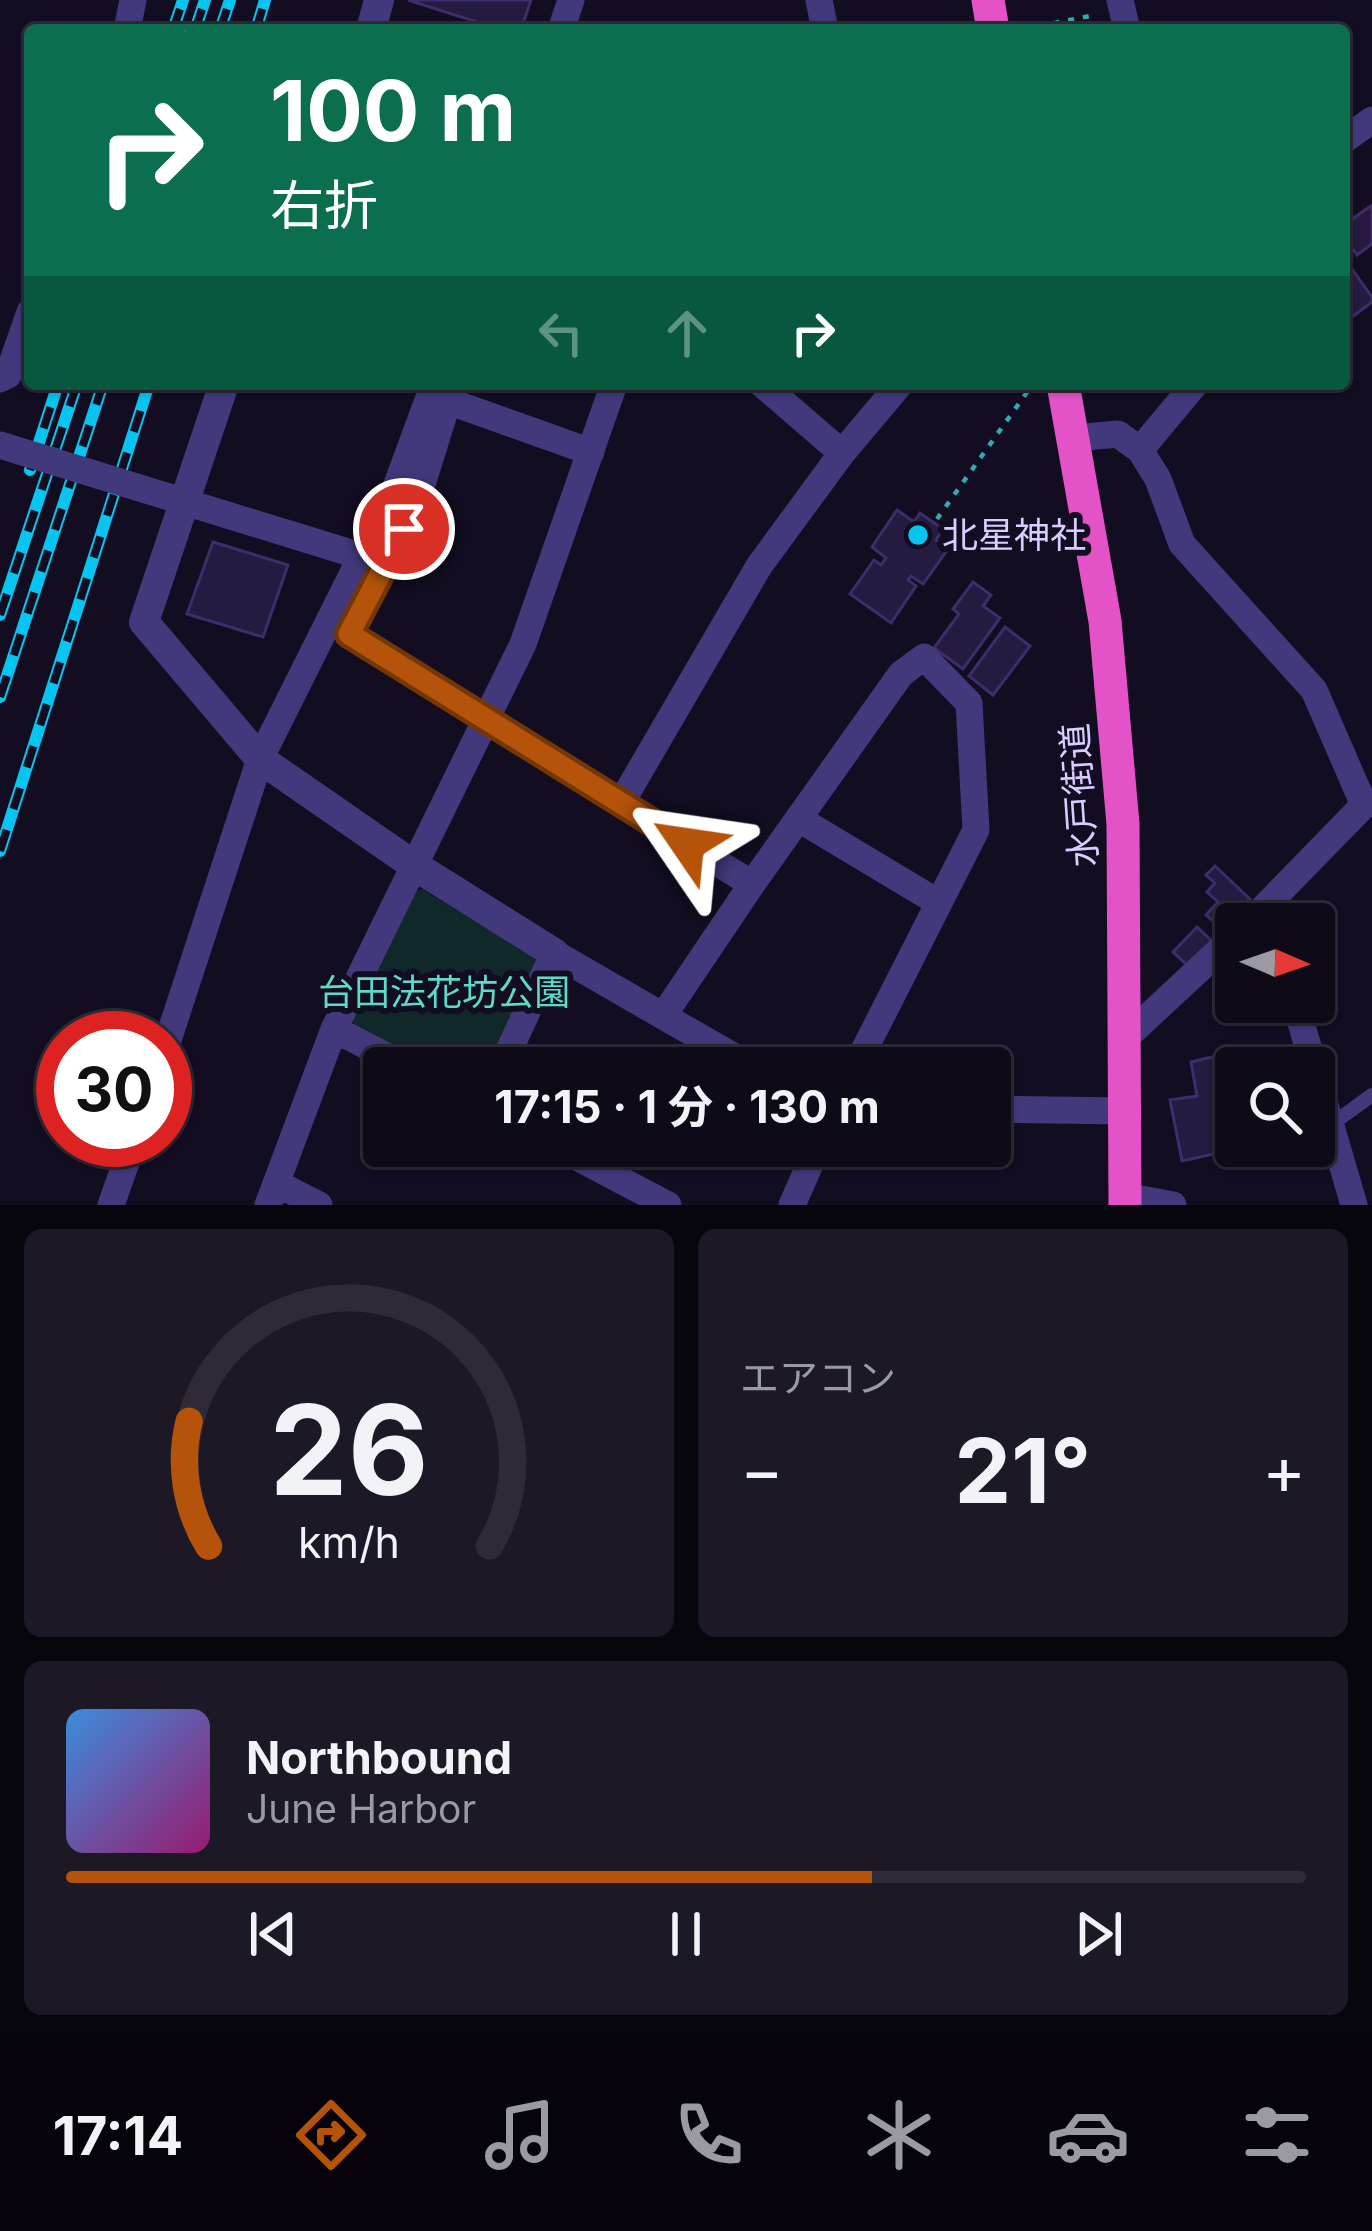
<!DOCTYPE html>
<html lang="ja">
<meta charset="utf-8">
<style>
body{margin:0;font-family:Inter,"Noto Sans JP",sans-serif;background:#1c1825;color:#f1f3f6;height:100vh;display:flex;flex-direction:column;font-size:45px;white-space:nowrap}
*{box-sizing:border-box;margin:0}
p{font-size:39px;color:#9b9aa2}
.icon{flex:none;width:66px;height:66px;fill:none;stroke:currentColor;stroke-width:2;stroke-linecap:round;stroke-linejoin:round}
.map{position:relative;height:1205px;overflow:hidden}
.panel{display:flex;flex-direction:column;gap:24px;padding:24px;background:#08060d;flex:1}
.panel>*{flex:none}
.top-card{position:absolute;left:24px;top:24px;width:1326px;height:366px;border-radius:12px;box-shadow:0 3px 9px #0004,0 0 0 3px #2e2b37;background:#0b6e4f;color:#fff;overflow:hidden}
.needle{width:78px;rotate:92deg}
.controls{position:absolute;left:1215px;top:903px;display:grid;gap:24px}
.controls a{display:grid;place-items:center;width:120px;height:120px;border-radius:12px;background:#0e0a18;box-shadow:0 3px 9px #0004,0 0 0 3px #2e2b37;font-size:60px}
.speed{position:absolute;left:36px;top:1011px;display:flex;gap:24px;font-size:60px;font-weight:700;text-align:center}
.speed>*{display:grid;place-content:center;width:156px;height:156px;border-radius:50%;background:#0e0a18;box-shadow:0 3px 9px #0004,0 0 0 3px #2e2b37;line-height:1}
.speed .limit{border:18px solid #d22;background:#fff;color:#111}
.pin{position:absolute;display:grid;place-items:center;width:102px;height:102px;color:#fff;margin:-51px;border:6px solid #fff;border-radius:50%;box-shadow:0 3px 12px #0007}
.me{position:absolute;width:132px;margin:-66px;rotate:302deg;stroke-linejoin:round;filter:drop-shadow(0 0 9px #0008)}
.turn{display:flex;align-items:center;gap:42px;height:252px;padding:0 48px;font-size:54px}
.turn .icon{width:156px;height:156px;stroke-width:2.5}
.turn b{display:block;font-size:84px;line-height:102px}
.lanes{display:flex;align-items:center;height:114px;padding:0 48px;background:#0003;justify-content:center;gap:60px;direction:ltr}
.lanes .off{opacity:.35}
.big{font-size:90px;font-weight:700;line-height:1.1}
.panel .tile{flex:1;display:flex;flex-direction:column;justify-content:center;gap:18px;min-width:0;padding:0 42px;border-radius:18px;background:#1c1825}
.panel .dial{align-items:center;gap:0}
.dial svg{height:312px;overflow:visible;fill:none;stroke:#2e2b37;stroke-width:7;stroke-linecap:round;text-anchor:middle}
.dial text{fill:#f1f3f6;stroke:none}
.song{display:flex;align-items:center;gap:36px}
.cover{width:144px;height:144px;border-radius:18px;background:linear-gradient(135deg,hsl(210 70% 55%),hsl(320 70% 35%))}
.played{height:12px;border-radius:6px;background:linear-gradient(90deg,#b45309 65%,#2e2b37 65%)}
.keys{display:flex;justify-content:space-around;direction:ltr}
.heat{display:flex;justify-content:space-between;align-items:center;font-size:66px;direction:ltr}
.panel .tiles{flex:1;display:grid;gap:24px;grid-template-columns:1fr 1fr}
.tile:last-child{grid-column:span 2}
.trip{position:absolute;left:363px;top:1047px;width:648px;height:120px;border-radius:12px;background:#0e0a18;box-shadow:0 3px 9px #0004,0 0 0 3px #2e2b37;font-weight:700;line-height:120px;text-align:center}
.tab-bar{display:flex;height:192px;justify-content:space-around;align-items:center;background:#06040a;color:#9b9aa2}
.tab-bar .icon{width:84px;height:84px}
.tab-bar .on{color:#b45309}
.tab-bar b{font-size:54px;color:#f1f3f6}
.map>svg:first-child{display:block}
.green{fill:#102829}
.building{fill:#251a40;stroke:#3e2c6b;stroke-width:3}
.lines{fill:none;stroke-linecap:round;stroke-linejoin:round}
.path{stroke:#31abae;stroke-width:4.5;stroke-dasharray:6 9;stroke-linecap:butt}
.service{stroke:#42397d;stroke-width:14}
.minor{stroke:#42397d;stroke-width:27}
.tertiary{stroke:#42397d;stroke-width:30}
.trunk{stroke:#e352c6;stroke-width:33}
.rail-casing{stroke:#06c5f0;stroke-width:12}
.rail{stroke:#120d20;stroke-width:8;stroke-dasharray:22;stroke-linecap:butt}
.minor-bridge{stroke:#42397d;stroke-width:27}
.route-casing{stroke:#753606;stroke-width:30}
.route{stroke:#b45309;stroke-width:21}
.poi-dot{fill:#06c5f0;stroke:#120d20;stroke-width:4.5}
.labels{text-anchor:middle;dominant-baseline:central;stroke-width:12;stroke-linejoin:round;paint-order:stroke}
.poi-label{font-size:36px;fill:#d7cdfe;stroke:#120d20;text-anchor:start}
.street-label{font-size:36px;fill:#d7cdfe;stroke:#120d20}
.park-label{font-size:36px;fill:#5cdbc6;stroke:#120d20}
</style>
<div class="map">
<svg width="1372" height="1205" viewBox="0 0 1372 1205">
<rect width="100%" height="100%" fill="#120d20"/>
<path class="green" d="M 422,889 L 535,958 L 537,967 L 486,1068 L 431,1068 L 355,1028 L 352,1016 L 413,892 Z"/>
<path class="building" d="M 408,0 L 531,0 L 521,30 L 502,30 Z
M 1372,205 L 1372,244 L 1357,255 L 1344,236 L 1344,225 Z
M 1344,258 L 1372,297 L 1372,302 L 1352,317 L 1344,306 Z
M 897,510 L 914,522 L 920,513 L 943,529 L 936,540 L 948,549 L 923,584 L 911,576 L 908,580 L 916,586 L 891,623 L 850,594 L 874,560 L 881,565 L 886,558 L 872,547 Z
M 213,542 L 288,565 L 263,637 L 187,614 Z
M 973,582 L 991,595 L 983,606 L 1000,618 L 963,669 L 934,648 L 959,614 L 953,609 Z
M 1005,627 L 1030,646 L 993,695 L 969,676 Z
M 1215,866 L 1250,899 L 1222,929 L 1206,915 L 1218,902 L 1207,892 L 1215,883 L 1206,875 Z
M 1197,927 L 1213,942 L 1189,967 L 1173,952 Z
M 1234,1052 L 1232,1150 L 1182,1161 L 1170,1100 L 1197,1096 L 1191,1062 Z"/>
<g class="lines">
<path class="path" d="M 1024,29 L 1095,15
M 937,519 L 1030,388"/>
<path class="service" d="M 1332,1124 L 1372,1095"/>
<path class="minor" d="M 819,0 L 825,30
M 1120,0 L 1127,30
M 127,30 L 133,0
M 561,30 L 571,0
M 1344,140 L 1372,120
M 0,379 L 8,375 L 30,312
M 1074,438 L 1118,434 L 1140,450 L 1158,479 L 1182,544 L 1314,690 L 1364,805
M 1140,450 L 1195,384
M 591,452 L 448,401 L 419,494 L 349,634 L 621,803
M 842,453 L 900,384
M 799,819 L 939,903
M 752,884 L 901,674 L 924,657 L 969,703 L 976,830 L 855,1068
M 1248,924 L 1364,805 L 1372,803
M 1295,1002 L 1354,1205
M 663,1016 L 754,1068
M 334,1029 L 409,1068
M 1123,1040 L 1236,935
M 165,1049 L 260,759 L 396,487 L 434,384
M 501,1068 L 554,953 L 663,1016 L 752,884 L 621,803 L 759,566 L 842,453 L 762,384
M 990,1109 L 1124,1111
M 556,1146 L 668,1205
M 276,1183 L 319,1205
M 1125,1196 L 1173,1205
M 111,1205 L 134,1140
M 268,1205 L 334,1029 L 523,644 L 614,384
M 792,1205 L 818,1146"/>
<path class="tertiary" d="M 371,30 L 379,0
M 224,384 L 144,622 L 260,759 L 412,864 L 554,953"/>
<path class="trunk" d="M 988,0 L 993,30
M 1063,384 L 1105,621 L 1123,824 L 1125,1205"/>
<g class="rail-casing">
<path id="rail" d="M 173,30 L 183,0
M 195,30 L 205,0
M 220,30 L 230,0
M 256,30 L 265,0
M 30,470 L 58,384
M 0,615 L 77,384
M 0,697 L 103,384
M 0,851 L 149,384"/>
</g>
<use href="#rail" class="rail"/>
<path class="minor-bridge" d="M 0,445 L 354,554"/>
</g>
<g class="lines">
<g class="route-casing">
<path id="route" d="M 404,529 L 349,634 L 687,844"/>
</g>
<use href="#route" class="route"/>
</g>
<circle class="poi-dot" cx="918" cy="535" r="12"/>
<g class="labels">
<g class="poi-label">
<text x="942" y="535">北星神社</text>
</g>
<g class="street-label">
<text transform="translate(1079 795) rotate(-94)">水戸街道</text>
</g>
<g class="park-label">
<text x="444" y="992">台田法花坊公園</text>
</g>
</g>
</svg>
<div class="controls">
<a><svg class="needle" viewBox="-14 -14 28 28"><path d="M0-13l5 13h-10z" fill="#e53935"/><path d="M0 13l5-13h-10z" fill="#9b9aa2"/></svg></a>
<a><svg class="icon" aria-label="search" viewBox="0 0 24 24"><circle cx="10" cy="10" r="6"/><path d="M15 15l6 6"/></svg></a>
</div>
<div class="speed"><div class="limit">30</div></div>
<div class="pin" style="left:404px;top:529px;background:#d93025"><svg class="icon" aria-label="arrive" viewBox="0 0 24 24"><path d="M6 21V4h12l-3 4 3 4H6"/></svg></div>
<svg class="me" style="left:687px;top:844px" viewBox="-20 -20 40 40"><path d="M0-17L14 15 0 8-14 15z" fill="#b45309" stroke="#fff" stroke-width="4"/></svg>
<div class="trip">17:15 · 1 分 · 130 m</div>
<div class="top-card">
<div class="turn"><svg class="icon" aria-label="right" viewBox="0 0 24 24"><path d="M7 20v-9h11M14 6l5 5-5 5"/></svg><div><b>100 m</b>右折</div></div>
<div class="lanes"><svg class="icon off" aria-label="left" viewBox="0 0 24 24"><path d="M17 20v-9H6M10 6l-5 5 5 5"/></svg><svg class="icon off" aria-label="ahead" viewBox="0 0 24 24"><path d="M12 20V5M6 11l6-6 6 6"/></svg><svg class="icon" aria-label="right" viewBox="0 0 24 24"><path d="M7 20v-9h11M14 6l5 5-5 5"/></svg></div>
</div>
</div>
<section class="panel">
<div class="tiles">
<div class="tile dial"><svg viewBox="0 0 100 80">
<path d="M14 69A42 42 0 1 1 86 69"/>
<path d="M14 69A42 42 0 0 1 9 37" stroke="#b45309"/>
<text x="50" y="56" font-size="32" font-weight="700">26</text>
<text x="50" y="72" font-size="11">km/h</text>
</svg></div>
<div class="tile"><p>エアコン</p>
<div class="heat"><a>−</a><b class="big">21°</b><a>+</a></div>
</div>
<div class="tile">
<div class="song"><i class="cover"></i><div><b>Northbound</b><p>June Harbor</p></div></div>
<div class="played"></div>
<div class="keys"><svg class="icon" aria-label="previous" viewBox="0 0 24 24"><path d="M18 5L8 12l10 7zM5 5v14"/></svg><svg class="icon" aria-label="pause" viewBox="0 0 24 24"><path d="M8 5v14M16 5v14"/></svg><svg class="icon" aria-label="next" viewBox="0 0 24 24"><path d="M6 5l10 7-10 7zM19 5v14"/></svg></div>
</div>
</div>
</section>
<nav class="tab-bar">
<b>17:14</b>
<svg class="icon on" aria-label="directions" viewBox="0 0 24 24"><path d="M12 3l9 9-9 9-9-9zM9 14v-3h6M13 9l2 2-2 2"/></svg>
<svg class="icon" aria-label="music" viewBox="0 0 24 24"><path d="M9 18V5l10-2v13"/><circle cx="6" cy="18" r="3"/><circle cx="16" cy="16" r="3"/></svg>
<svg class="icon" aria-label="phone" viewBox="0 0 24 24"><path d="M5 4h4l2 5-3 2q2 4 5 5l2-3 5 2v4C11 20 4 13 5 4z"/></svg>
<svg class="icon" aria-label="climate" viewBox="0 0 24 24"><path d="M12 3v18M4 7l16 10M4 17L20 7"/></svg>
<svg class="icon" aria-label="car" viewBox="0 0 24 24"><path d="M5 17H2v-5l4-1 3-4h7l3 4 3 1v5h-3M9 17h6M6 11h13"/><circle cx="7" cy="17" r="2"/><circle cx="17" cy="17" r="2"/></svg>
<svg class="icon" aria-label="filters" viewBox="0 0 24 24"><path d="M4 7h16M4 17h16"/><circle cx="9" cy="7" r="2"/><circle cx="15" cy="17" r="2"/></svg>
</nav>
